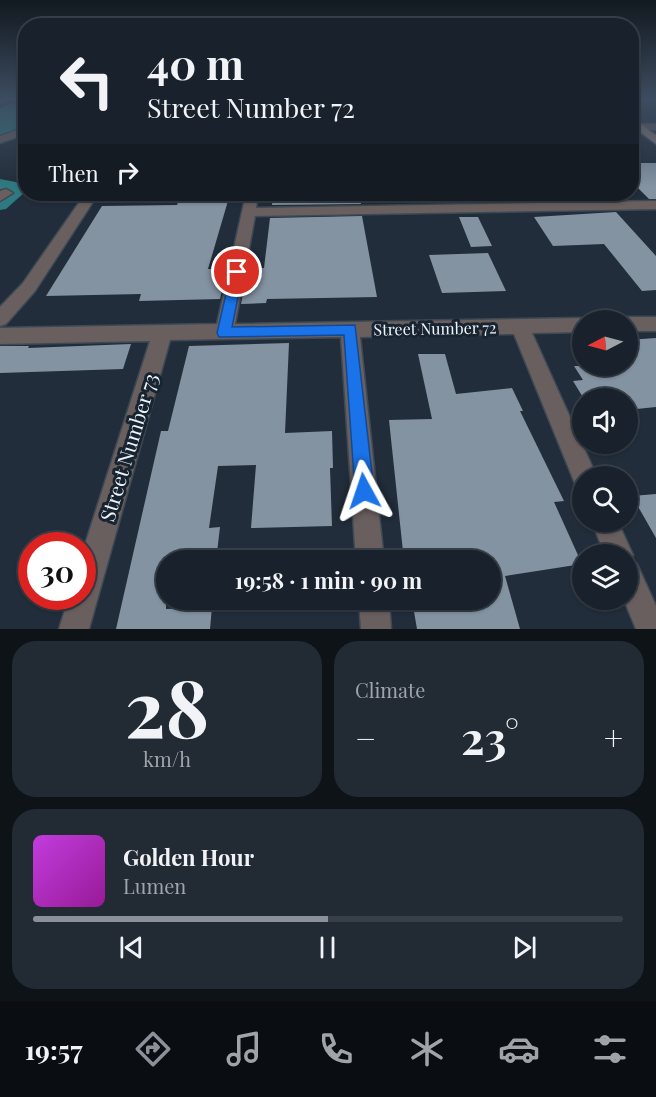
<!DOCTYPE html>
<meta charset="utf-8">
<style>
body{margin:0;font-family:"Playfair Display",serif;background:#222a34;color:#f1f3f6;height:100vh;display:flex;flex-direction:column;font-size:22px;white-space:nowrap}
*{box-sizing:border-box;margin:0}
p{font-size:20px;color:#9fa4a9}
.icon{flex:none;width:33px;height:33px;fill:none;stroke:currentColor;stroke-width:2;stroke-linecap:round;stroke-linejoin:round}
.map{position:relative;height:629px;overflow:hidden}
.side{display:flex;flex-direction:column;gap:12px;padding:12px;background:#0e1318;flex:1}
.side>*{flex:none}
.banner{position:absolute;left:18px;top:18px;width:621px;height:183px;border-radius:24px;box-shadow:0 2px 4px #0004,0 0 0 2px #373f48;background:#19222c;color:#f1f3f6;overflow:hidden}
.needle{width:39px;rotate:264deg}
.buttons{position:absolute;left:572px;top:310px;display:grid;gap:12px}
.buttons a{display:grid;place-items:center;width:66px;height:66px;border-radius:50%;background:#19222c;box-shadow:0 2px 4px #0004,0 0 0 2px #373f48;font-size:30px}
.speed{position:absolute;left:18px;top:532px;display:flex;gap:12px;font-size:30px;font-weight:700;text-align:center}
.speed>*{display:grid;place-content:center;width:78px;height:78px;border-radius:50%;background:#19222c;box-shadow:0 2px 4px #0004,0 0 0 2px #373f48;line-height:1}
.speed .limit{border:9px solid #d22;background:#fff;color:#111}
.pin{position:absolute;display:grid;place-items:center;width:51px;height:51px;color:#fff;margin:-26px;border:3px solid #fff;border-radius:50%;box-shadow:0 2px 6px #0007}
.me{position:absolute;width:66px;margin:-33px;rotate:355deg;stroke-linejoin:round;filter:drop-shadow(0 0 4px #0008)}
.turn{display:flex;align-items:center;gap:21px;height:126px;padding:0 30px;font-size:27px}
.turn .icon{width:78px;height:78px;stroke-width:2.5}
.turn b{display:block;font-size:42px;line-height:51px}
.then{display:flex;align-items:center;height:57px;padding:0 30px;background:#0003;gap:12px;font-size:22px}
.big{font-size:45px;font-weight:700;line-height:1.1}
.side .card{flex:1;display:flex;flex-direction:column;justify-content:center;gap:9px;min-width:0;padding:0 21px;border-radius:24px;background:#222a34}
.side .dial{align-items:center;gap:0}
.dial b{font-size:78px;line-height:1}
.song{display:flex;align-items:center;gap:18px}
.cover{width:72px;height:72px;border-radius:9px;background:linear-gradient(135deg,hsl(290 70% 55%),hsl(300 70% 35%))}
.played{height:6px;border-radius:3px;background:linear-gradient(90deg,#8c9099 50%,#373f48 50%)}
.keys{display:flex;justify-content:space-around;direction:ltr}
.heat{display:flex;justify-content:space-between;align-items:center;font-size:33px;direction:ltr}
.side .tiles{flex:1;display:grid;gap:12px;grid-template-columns:1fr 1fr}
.card:last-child{grid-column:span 2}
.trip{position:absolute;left:156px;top:550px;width:345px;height:60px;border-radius:30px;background:#19222c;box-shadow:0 2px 4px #0004,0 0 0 2px #373f48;font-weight:700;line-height:60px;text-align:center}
.tabs{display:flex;height:96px;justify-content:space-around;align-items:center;background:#0a0e12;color:#9fa4a9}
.tabs .icon{width:42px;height:42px}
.tabs .current{color:#8c9099}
.tabs b{font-size:27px;color:#f1f3f6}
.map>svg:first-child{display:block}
.water{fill:#2e7a81}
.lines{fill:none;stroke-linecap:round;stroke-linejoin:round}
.canal{fill:#2e7a81;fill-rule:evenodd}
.building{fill:#8493a2}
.street-casing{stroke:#3d4955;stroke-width:3}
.secondary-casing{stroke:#3d4955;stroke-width:3}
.street{fill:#695f5e;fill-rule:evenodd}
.secondary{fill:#8b7b7a;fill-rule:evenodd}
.route{fill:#1a73e8;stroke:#114b97;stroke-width:1.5}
.labels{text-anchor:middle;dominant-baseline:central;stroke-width:6;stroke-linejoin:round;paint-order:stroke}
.street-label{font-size:16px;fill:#ecf4fc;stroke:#182430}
.near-street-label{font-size:20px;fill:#ecf4fc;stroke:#182430}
</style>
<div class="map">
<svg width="656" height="629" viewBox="0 0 656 629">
<rect width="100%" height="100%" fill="#212d3a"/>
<path class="water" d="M 25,99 L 25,129 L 0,140 L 0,108 Z"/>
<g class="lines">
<path class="canal" d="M 0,179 L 21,183 L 25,192 L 6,209 L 0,210 L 0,196 L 7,191 L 0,189 Z"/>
</g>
<path class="building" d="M 632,163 L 656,163 L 656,199 L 649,199 L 632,182 Z
M 181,194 L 230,194 L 208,269 L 227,269 L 220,299 L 139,301 L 141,294 L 46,296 L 102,206 L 177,205 Z
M 273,194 L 359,194 L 361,204 L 272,205 Z
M 616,212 L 656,256 L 656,290 L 642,291 L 604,244 L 553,246 L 534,217 Z
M 362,216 L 377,297 L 267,299 L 266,303 L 241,304 L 248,268 L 264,268 L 270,218 Z
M 459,217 L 478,217 L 492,246 L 471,247 Z
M 488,253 L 506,291 L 442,293 L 429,255 Z
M 656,338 L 656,407 L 627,410 L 627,399 L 584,399 L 573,381 L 583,380 L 574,366 L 627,366 L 627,340 Z
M 289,343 L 285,433 L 332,431 L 333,468 L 330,468 L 332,526 L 251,528 L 256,465 L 218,466 L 209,528 L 220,527 L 216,561 L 166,561 L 166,609 L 212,607 L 210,629 L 116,629 L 161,431 L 168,431 L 189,346 Z
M 131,344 L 123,369 L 0,373 L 0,346 L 29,346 L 28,348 Z
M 418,354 L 445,354 L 456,394 L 512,388 L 523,411 L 520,411 L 564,501 L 554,502 L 582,564 L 505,576 L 520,629 L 417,629 L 412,600 L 490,600 L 490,561 L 404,561 L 389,420 L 432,419 Z
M 656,494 L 656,538 L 632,496 Z"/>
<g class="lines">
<g class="street-casing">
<path id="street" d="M 656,124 L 656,130 L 640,130 L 635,127 L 640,124 Z
M 26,127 L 26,134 L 0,143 L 0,136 Z
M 6,189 L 13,193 L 0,201 L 0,191 Z
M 85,194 L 98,194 L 35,291 L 6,324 L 0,326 L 0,307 L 23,283 Z
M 246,194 L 258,194 L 256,208 L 656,201 L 656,209 L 255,216 L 235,324 L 582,318 L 589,320 L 582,321 L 582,332 L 532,333 L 597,477 L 582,477 L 582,488 L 576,486 L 514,334 L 360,337 L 384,561 L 356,561 L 341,337 L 170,340 L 89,629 L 59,629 L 69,597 L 82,597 L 82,554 L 150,341 L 0,344 L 0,328 L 217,324 Z
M 627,317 L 656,317 L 656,331 L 627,331 L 627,321 L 619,321 Z
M 592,522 L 618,522 L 633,555 L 630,561 L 637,564 L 656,606 L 656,629 L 636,629 L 624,600 L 627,600 L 627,555 L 605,555 Z
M 359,600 L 389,600 L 391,629 L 361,629 Z"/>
</g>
<g class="secondary-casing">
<path id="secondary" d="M 0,99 L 10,99 L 0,103 Z
M 632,118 L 656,135 L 656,144 L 632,126 Z"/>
</g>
<use href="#street" class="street"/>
<use href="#secondary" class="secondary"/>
</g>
<linearGradient id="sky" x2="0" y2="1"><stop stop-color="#121920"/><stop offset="0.53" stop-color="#3d4c60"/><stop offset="1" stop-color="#3d4c60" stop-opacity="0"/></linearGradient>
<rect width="656" height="187" fill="url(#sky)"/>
<path class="route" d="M 237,268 L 243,272 L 232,327 L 355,325 L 374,491 L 371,498 L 364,501 L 358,498 L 355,491 L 344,335 L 219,337 L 217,333 L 231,272 Z"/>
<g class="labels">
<g class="street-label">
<text transform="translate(435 328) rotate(-1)">Street Number 72</text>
</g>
<g class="near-street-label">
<text transform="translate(128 447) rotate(-73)">Street Number 73</text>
</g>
</g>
</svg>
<div class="buttons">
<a><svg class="needle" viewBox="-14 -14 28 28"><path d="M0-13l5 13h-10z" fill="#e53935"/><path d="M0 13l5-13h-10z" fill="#9fa4a9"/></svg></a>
<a><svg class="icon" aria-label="sound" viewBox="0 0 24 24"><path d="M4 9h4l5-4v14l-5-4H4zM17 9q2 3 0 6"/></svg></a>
<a><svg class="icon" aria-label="search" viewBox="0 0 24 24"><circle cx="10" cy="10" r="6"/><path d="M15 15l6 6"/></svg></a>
<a><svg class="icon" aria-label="layers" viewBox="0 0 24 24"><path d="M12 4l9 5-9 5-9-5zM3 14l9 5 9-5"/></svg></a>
</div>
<div class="speed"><div class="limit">30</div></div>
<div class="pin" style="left:237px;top:272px;background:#d93025"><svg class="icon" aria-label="arrive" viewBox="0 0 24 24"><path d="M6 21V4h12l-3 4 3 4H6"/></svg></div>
<svg class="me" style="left:364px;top:491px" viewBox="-20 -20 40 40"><path d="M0-17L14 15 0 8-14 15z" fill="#1a73e8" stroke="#fff" stroke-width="4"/></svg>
<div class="trip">19:58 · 1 min · 90 m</div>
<div class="banner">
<div class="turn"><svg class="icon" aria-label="left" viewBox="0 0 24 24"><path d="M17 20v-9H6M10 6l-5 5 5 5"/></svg><div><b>40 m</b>Street Number 72</div></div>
<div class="then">Then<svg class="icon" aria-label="right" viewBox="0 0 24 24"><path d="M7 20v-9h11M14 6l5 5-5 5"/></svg></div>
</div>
</div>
<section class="side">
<div class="tiles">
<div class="card dial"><b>28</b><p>km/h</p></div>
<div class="card"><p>Climate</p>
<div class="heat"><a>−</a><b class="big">23°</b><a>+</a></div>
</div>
<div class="card">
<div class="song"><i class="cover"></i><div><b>Golden Hour</b><p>Lumen</p></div></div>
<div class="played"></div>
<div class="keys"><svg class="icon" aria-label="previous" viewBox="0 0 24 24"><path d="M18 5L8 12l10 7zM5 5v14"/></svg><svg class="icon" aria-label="pause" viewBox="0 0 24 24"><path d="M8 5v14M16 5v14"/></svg><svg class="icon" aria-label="next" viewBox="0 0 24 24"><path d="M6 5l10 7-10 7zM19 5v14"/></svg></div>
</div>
</div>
</section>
<nav class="tabs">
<b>19:57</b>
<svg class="icon current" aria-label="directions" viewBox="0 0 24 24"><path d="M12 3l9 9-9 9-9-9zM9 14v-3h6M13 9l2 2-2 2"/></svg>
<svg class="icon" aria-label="music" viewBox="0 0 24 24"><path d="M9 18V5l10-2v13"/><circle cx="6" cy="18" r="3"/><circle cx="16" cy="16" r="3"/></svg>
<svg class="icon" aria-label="phone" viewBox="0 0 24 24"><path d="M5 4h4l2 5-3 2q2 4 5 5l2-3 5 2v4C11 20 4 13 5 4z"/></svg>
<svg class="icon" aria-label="climate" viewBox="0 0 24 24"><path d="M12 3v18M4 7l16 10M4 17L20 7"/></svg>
<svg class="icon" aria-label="car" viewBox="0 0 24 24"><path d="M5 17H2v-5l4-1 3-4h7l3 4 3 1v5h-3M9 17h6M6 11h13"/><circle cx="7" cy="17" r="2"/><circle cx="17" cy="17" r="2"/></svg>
<svg class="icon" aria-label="filters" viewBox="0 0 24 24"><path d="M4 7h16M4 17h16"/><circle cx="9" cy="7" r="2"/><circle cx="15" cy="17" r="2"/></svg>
</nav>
